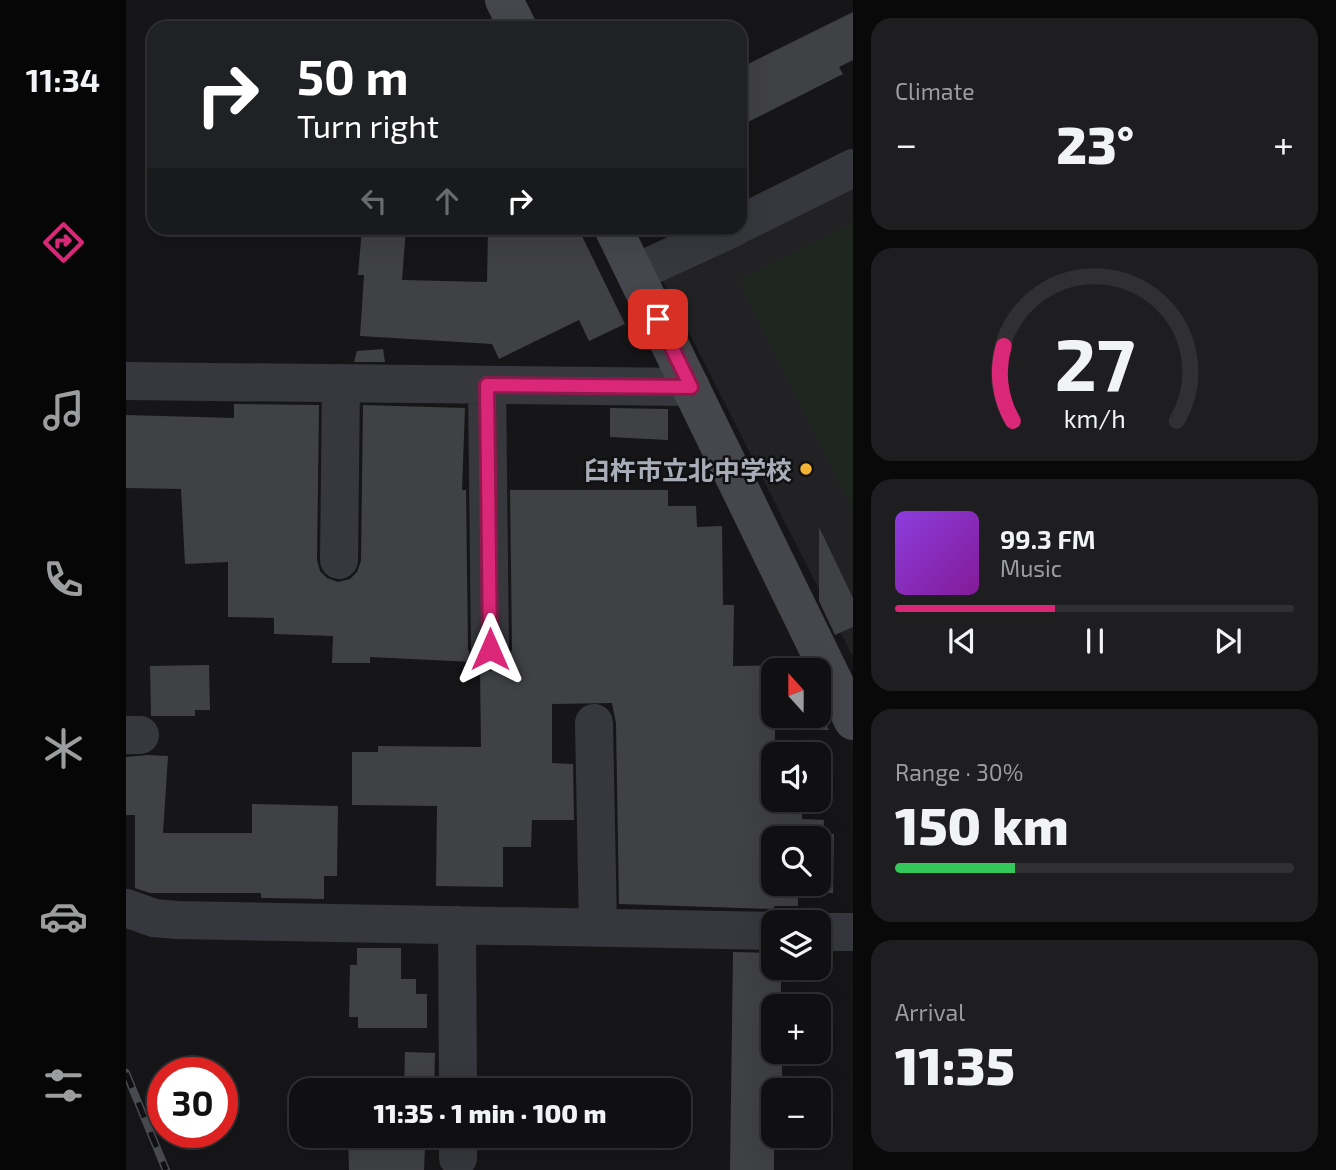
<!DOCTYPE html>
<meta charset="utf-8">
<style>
body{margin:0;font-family:"Exo 2","Noto Sans JP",sans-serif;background:#1e1e20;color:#f1f3f6;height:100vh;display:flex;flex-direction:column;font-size:26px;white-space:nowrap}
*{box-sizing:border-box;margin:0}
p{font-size:23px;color:#9c9d9f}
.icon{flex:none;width:38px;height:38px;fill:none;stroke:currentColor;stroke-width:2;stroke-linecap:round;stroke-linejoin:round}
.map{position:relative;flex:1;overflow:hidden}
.side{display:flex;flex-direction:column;gap:18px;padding:18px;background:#09090a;width:483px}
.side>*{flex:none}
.hud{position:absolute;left:21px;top:21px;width:600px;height:214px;border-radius:21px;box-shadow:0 7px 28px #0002,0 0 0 2px #303032;background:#202124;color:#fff;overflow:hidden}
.needle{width:46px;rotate:339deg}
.buttons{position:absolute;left:635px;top:658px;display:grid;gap:14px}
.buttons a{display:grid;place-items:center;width:70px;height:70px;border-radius:14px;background:#101012;box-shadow:0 7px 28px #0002,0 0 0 2px #303032;font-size:35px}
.speed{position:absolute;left:21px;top:1057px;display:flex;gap:14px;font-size:35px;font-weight:700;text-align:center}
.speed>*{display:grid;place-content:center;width:91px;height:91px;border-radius:50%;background:#101012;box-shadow:0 7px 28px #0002,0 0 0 2px #303032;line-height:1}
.speed .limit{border:10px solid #d22;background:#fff;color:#111}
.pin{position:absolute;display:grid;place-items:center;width:60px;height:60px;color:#fff;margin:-30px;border-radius:14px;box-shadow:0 4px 10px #0006}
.me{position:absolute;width:77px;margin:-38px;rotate:0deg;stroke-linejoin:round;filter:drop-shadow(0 0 5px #0008)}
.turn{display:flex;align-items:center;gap:24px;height:147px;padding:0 35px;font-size:32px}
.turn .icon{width:91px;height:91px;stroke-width:2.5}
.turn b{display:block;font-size:49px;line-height:60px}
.lanes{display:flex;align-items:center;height:66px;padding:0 35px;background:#0003;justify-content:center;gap:35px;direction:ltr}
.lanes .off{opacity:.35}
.big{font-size:52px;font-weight:800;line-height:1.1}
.side .tile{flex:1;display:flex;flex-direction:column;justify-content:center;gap:10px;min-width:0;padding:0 24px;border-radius:21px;background:#1e1e20}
.side .dial{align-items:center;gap:0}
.dial svg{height:182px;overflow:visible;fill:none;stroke:#303032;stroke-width:7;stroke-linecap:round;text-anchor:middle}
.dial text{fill:#f1f3f6;stroke:none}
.song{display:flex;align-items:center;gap:21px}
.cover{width:84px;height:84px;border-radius:10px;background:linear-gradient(135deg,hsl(270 70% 55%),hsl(290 70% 35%))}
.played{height:7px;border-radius:4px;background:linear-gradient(90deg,#db2777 40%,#303032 40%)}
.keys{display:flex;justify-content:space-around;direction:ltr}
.heat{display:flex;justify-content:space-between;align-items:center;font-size:38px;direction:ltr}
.charge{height:10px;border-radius:5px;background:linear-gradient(90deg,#34c759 30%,#303032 0)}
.trip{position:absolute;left:163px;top:1078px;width:402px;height:70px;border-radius:21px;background:#101012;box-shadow:0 7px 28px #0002,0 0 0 2px #303032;font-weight:800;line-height:70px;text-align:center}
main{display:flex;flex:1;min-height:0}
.tabs{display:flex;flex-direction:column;width:126px;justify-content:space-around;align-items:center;background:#060607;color:#9c9d9f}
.tabs .icon{width:49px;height:49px}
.tabs .on{color:#db2777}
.tabs b{font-size:32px;color:#f1f3f6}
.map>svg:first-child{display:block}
.built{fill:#222225}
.green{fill:#1e261f}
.building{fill:#404145;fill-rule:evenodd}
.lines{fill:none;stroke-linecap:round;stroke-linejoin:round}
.street{stroke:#37383d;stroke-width:38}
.secondary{stroke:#45474d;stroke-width:38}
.rail-casing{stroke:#4a4c52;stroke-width:8}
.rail{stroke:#111113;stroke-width:5;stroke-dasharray:16;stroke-linecap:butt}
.route-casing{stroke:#8e194d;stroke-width:18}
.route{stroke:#db2777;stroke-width:12}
.poi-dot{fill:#f2b134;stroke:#111113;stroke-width:2.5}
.labels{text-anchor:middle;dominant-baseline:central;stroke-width:5;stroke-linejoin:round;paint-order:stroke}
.poi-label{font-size:26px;font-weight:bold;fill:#a8adb8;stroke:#111113;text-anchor:end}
</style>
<main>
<nav class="tabs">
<b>11:34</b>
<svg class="icon on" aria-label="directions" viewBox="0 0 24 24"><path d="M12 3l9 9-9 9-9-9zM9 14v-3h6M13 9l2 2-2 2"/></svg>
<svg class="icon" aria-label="music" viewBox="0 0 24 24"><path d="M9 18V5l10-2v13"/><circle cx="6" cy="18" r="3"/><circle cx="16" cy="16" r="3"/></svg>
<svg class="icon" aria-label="phone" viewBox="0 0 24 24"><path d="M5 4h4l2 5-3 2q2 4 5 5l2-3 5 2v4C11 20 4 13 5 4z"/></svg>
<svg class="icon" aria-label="climate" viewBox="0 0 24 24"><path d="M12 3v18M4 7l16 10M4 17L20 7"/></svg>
<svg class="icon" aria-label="car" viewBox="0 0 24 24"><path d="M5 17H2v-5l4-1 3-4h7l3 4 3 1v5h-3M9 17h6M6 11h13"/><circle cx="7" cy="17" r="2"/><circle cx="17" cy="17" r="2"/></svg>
<svg class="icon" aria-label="filters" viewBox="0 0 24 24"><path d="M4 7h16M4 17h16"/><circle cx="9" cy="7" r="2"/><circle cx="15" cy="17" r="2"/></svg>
</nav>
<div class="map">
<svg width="727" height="1170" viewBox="0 0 727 1170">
<rect width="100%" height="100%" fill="#161618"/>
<path class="built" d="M 727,181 L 727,657 L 537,281 L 539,274 Z"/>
<path class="green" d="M 727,223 L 727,510 L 613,280 Z"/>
<path class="building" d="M 727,12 L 727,60 L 713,67 L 717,74 L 614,126 L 614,68 Z
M 236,228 L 280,228 L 276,280 L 361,282 L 362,228 L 452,228 L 499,324 L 463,341 L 453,320 L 373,359 L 366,344 L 234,336 L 238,275 L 232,275 Z
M 257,349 L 259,362 L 228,362 L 231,351 Z
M 108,404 L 193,405 L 191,560 L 194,571 L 201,578 L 212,582 L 224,579 L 231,572 L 235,561 L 237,405 L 339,408 L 336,490 L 340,490 L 342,649 L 347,662 L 244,657 L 244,663 L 206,663 L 207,636 L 148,634 L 148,618 L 102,617 L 102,562 L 59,564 L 55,489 L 0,488 L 0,415 L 108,418 Z
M 484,408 L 542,409 L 542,440 L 484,437 Z
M 384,490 L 542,490 L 542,506 L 570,506 L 571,527 L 596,526 L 597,605 L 608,605 L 607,666 L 674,665 L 676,670 L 648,670 L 648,716 L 693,716 L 693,708 L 703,730 L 649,730 L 648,800 L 648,806 L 676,806 L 676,819 L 698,820 L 697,834 L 708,834 L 707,893 L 672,893 L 672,906 L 648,906 L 648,909 L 493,904 L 490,723 L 486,703 L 426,704 L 426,763 L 447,764 L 448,820 L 406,820 L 405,847 L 377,847 L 377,887 L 310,886 L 311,806 L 226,805 L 226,752 L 252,752 L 252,746 L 355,747 L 354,668 L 365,671 L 376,667 L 383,659 L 386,649 ZM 648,838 L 693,838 L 693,884 L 648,884 Z
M 693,527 L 727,598 L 727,627 L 709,635 L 693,601 Z
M 83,665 L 84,710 L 69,710 L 69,716 L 25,716 L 24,666 Z
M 22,755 L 42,756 L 37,833 L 126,833 L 126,804 L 212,806 L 211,876 L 198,876 L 198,899 L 135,898 L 135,893 L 24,893 L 9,888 L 9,815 L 0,815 L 0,757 Z
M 231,948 L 275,948 L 275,979 L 290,979 L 290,994 L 301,994 L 301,1028 L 232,1028 L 232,1017 L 223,1017 L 224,965 L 231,965 Z
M 607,952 L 648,953 L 648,968 L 655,968 L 655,1006 L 648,1006 L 648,1052 L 656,1052 L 656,1090 L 648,1090 L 648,1170 L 604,1170 Z
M 279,1052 L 309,1053 L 308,1090 L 223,1090 L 223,1088 L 278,1088 Z
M 222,1136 L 307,1136 L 307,1149 L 299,1148 L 298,1170 L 223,1170 Z"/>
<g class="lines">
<path class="street" d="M 614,224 L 727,168
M 509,273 L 607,228
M 0,381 L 565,387
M 361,385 L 364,649
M 213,560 L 215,383
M 468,723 L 472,928
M 0,735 L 14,735
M 0,908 L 28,918 L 51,920 L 648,931
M 331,925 L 332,1090
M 693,932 L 727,932
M 332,1136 L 332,1158"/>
<path class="secondary" d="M 378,0 L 392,28
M 487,228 L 727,721"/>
<g class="rail-casing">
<path id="rail" d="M 0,1073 L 40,1170"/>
</g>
<use href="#rail" class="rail"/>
</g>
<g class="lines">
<g class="route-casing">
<path id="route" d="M 364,649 L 361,385 L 565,387 L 532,319"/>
</g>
<use href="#route" class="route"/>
</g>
<circle class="poi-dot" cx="680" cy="469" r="7"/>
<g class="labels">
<g class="poi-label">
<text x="666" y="469">臼杵市立北中学校</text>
</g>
</g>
</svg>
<div class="buttons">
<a><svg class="needle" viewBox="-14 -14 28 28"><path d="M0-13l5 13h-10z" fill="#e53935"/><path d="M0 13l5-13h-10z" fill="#9c9d9f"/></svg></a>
<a><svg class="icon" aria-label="sound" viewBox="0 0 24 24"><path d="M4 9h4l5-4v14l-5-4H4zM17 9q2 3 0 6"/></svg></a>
<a><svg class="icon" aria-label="search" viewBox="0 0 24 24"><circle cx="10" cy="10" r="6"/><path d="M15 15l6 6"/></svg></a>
<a><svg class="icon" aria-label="layers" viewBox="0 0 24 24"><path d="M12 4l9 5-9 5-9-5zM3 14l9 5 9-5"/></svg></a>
<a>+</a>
<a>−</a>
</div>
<div class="speed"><div class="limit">30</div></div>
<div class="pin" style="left:532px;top:319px;background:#d93025"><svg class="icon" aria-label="arrive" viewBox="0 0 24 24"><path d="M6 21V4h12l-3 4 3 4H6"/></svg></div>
<svg class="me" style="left:364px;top:649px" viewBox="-20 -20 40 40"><path d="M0-17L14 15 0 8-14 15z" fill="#db2777" stroke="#fff" stroke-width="4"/></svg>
<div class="trip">11:35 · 1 min · 100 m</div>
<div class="hud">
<div class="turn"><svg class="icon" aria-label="right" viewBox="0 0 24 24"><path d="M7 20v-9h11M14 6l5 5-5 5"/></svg><div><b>50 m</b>Turn right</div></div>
<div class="lanes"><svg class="icon off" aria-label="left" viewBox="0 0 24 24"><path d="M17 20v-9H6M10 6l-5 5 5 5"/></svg><svg class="icon off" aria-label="ahead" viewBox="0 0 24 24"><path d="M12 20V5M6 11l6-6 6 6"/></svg><svg class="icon" aria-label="right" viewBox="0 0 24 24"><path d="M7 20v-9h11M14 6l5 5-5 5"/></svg></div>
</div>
</div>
<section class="side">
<div class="tile"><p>Climate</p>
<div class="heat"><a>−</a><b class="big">23°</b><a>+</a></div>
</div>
<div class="tile dial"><svg viewBox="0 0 100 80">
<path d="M14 69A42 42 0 1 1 86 69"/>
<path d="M14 69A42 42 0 0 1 10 36" stroke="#db2777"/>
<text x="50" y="56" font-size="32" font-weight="700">27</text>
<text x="50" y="72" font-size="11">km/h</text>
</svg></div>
<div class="tile">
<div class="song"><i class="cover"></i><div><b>99.3 FM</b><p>Music</p></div></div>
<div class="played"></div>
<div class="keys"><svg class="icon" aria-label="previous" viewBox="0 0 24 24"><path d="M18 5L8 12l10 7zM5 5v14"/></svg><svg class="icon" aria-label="pause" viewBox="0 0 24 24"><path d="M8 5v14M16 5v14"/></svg><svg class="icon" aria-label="next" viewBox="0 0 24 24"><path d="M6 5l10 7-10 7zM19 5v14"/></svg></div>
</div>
<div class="tile"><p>Range · 30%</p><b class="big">150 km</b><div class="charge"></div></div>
<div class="tile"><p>Arrival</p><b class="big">11:35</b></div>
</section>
</main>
